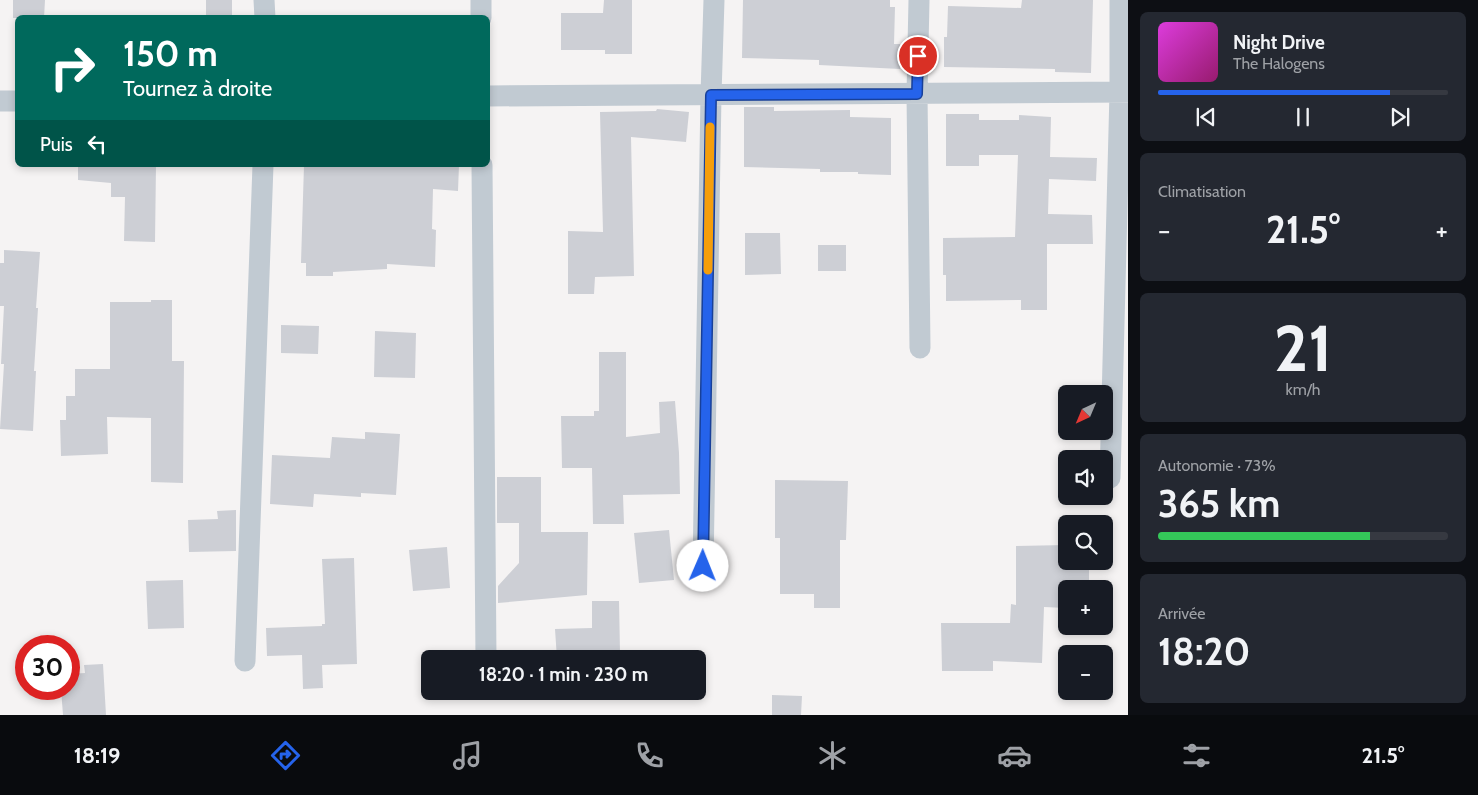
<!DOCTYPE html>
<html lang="fr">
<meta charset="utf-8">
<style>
body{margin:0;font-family:Cabin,sans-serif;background:#242831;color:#f1f3f6;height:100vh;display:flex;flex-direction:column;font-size:19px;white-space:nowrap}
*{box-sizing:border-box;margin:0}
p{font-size:16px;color:#9ea1a6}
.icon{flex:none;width:28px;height:28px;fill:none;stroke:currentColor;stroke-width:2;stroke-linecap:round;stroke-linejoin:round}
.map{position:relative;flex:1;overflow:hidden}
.side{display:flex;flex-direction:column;gap:12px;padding:12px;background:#0d0f14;width:350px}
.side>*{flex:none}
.top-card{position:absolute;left:15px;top:15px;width:475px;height:152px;border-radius:8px;box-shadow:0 2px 8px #0003;background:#00695c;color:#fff;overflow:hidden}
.needle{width:32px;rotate:224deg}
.controls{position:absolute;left:1058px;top:385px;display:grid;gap:10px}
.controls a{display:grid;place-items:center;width:55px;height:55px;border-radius:8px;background:#171b24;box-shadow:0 2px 8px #0003;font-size:25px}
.speed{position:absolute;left:15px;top:635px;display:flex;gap:10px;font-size:25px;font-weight:700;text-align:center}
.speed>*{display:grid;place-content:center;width:65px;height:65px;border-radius:50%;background:#171b24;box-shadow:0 2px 8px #0003;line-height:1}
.speed .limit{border:8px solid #d22;background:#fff;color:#111}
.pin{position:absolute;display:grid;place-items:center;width:42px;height:42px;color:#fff;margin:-21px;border:2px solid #fff;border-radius:50%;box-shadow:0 1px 5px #0007}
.me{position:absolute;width:55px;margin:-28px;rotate:1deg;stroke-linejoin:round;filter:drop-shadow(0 0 4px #0008)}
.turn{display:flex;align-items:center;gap:18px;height:105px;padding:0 25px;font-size:22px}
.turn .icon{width:65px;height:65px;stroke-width:2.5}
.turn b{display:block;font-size:35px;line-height:42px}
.then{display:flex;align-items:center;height:48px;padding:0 25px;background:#0003;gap:10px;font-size:19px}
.big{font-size:38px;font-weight:700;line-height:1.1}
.side .tile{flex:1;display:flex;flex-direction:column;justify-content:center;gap:8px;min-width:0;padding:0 18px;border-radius:8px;background:#242831}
.side .dial{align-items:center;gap:0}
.dial b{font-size:65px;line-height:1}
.song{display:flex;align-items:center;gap:15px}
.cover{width:60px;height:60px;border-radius:8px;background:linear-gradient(135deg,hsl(300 70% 55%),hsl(320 70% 35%))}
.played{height:5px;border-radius:2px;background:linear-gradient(90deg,#2563eb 80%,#363941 80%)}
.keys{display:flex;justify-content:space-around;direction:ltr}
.heat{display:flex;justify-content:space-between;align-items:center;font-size:28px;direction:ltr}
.charge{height:8px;border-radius:4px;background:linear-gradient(90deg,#34c759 73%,#363941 0)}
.trip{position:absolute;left:421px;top:650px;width:285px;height:50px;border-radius:8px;background:#171b24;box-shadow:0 2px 8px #0003;font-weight:700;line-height:50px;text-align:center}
.dock{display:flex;height:80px;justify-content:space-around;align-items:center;background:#090b0e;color:#9ea1a6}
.dock .icon{width:35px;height:35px}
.dock .on{color:#2563eb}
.dock b{font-size:22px;color:#f1f3f6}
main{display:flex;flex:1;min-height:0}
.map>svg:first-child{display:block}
.building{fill:#cdcfd5}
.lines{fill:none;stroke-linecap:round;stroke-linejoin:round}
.minor{stroke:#c1cad2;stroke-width:21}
.route-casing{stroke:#184099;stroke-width:12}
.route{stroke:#2563eb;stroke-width:9}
.slow{stroke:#f59e0b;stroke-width:9}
</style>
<main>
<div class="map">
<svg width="1128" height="715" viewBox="0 0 1128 715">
<rect width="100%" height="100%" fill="#f5f3f3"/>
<path class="building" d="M 13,0 L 45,0 L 44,18 L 13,18 Z
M 206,0 L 232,0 L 232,18 L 206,18 Z
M 604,0 L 632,0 L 632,54 L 605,54 L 605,50 L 561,50 L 561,13 L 603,13 Z
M 743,0 L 890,0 L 890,7 L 895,7 L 894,44 L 900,44 L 900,69 L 819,65 L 819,60 L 742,58 Z
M 1022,0 L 1093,0 L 1091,73 L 1055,72 L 1055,69 L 944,67 L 944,37 L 947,37 L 948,6 L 1021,8 Z
M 744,107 L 774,107 L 774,111 L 850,110 L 850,117 L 891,118 L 891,175 L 858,174 L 858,172 L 820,172 L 820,169 L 744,167 Z
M 657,109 L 689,112 L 686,142 L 631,137 L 634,276 L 595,277 L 594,294 L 568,294 L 568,231 L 603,232 L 600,112 L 656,111 Z
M 946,114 L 979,114 L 979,120 L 1019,120 L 1019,115 L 1051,117 L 1050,157 L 1097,158 L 1096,181 L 1049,179 L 1048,214 L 1092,215 L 1093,244 L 1047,244 L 1047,310 L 1021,310 L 1021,300 L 946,301 L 946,275 L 943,275 L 943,238 L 1015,237 L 1018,155 L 979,155 L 979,166 L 946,166 Z
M 78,165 L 156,165 L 155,242 L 124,241 L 125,197 L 111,197 L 111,183 L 78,180 Z
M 304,165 L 400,167 L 400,165 L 459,165 L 458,191 L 433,189 L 432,229 L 436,230 L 435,267 L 387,264 L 387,269 L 333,272 L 333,276 L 306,276 L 306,263 L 301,263 Z
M 745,233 L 780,233 L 781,274 L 745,275 Z
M 818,245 L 846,245 L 846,271 L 818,271 Z
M 4,250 L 40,252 L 36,308 L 38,308 L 34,371 L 36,371 L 33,431 L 0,429 L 4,364 L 1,364 L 4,306 L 0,306 L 0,263 L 4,263 Z
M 151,300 L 172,300 L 172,361 L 184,361 L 183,483 L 151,482 L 151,418 L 107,417 L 108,454 L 61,456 L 60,420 L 66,420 L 66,396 L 75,396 L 75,369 L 110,369 L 110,302 L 151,302 Z
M 281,325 L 319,326 L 318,354 L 281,353 Z
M 375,331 L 416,333 L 415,378 L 374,377 Z
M 599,352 L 626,352 L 626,437 L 660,433 L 659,402 L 675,401 L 679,453 L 680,494 L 623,495 L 624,524 L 593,524 L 592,468 L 562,468 L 561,416 L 594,416 L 594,411 L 599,411 Z
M 365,432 L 400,434 L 396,495 L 361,493 L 361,497 L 314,494 L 313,507 L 270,504 L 272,455 L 330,458 L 332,437 L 365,439 Z
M 497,477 L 541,477 L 541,532 L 588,532 L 587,595 L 498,603 L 498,586 L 519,563 L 519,523 L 497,523 Z
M 775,480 L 848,481 L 846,540 L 840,540 L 840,608 L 814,608 L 814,594 L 780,594 L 780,538 L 775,538 Z
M 236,510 L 236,551 L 189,552 L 188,520 L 218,519 L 217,511 Z
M 669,530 L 674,580 L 639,583 L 634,533 Z
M 1066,545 L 1066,561 L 1089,561 L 1089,589 L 1066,589 L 1066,608 L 1044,607 L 1042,663 L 993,661 L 993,671 L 942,671 L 941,623 L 1010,623 L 1011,604 L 1016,605 L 1016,546 Z
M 447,547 L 450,588 L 413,591 L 409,550 Z
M 354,558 L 357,664 L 322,665 L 323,688 L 303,689 L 302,655 L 267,656 L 266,628 L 322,626 L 322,624 L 325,624 L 322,559 Z
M 183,580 L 184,628 L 148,629 L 146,581 Z
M 592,601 L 619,601 L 620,652 L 581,653 L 582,659 L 557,659 L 555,629 L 592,628 Z
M 103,664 L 106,715 L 63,715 L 61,689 L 69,689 L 69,684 L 71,684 L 70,674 L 85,673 L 84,665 Z
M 772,695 L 802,696 L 801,715 L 772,715 Z"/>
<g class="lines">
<path class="minor" d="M 264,0 L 265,18
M 481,0 L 481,18
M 919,0 L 917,94 L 920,348
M 488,96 L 1128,92
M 0,101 L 18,101
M 482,165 L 486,659
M 1110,478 L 1120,92 L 1120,0
M 703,567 L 711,95 L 714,0
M 245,661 L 263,165"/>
</g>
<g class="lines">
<g class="route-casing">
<path id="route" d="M 703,566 L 711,95 L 917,94 L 918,56"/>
</g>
<use href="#route" class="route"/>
<path class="slow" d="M 708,270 L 710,127"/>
</g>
</svg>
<div class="controls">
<a><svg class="needle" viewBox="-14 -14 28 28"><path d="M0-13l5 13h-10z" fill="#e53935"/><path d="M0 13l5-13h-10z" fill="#9ea1a6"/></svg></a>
<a><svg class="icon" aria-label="sound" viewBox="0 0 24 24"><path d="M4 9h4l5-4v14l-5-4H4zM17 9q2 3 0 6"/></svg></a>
<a><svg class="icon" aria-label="search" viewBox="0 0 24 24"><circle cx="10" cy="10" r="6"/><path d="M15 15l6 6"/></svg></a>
<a>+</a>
<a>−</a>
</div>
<div class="speed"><div class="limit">30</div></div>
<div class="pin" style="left:918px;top:56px;background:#d93025"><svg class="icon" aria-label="arrive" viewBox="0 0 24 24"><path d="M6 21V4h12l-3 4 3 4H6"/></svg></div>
<svg class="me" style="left:703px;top:566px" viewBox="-20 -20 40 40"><circle r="19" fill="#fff"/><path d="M0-13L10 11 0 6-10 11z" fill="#2563eb"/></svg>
<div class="trip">18:20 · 1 min · 230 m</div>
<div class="top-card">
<div class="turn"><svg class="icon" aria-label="right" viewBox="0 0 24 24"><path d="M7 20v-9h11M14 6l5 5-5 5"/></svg><div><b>150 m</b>Tournez à droite</div></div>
<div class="then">Puis<svg class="icon" aria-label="left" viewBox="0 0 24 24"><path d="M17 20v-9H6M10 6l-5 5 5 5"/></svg></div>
</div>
</div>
<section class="side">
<div class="tile">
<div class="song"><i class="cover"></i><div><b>Night Drive</b><p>The Halogens</p></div></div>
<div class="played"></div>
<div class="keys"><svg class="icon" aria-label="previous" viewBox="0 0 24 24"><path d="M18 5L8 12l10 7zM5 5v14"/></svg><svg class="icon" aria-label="pause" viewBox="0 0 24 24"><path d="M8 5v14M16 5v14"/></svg><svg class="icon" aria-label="next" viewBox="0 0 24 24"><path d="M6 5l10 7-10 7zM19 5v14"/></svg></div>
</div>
<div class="tile"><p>Climatisation</p>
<div class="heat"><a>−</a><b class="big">21.5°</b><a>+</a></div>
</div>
<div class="tile dial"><b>21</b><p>km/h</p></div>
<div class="tile"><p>Autonomie · 73%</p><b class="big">365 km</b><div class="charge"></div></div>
<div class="tile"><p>Arrivée</p><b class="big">18:20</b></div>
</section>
</main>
<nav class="dock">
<b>18:19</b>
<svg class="icon on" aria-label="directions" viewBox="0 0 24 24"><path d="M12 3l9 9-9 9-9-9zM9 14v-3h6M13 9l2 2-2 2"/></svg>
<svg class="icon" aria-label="music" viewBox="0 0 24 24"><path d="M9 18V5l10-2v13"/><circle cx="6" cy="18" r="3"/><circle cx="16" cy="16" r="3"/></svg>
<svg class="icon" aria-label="phone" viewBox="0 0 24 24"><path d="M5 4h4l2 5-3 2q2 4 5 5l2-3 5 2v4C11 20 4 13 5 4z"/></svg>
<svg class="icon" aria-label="climate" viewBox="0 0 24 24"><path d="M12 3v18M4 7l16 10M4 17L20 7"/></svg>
<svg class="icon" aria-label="car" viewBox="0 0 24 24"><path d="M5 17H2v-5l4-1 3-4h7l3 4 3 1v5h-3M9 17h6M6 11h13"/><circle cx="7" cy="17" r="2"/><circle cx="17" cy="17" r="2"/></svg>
<svg class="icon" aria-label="filters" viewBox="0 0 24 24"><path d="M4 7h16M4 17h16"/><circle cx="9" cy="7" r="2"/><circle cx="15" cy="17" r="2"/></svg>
<b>21.5°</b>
</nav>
